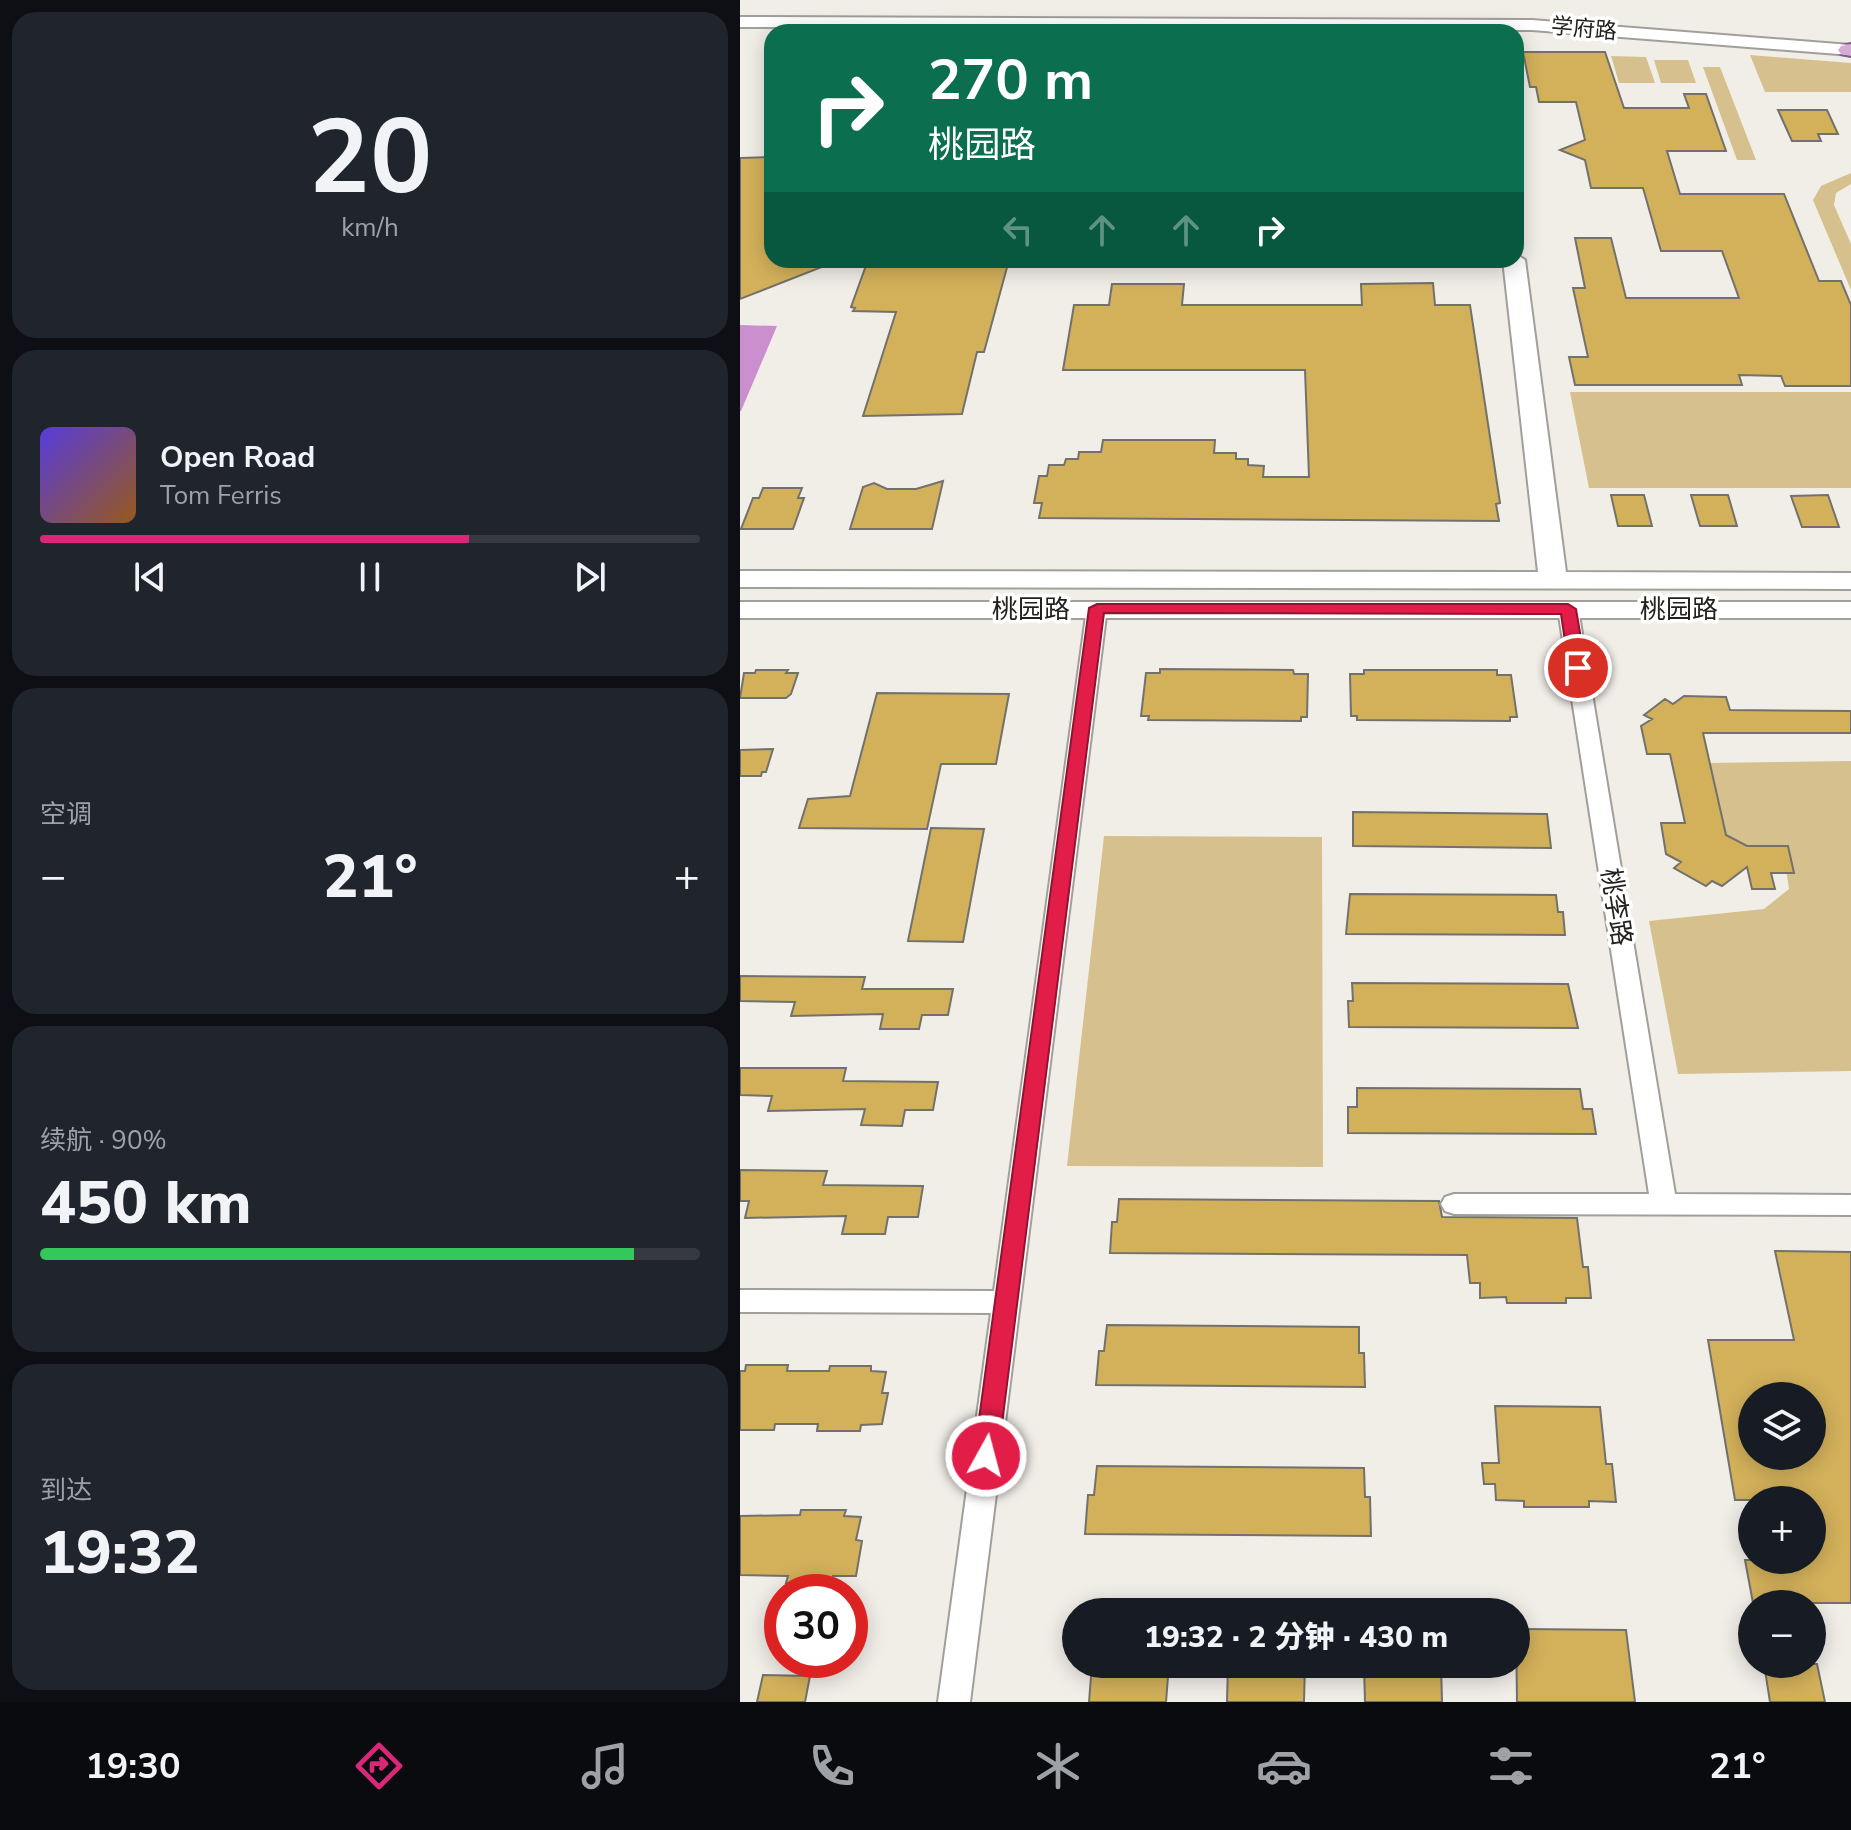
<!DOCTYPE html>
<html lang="zh">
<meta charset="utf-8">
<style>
body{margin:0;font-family:"Nunito Sans","Noto Sans SC",sans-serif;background:#20242c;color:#f1f3f6;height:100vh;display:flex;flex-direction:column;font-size:30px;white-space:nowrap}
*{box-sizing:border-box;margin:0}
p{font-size:26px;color:#9ea1a6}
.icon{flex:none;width:44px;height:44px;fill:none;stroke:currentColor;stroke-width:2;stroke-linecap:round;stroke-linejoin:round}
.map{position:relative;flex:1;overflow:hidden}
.details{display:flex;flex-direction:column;gap:12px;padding:12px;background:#0d0f14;width:740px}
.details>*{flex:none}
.top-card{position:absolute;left:24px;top:24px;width:760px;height:244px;border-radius:24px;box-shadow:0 4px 20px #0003;background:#0b6e4f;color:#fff;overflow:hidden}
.controls{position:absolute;left:998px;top:1382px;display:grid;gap:16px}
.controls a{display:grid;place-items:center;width:88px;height:88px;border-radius:50%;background:#171b24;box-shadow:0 4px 20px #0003;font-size:40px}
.speed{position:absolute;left:24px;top:1574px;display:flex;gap:16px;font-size:40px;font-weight:700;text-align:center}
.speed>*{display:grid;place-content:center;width:104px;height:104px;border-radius:50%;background:#171b24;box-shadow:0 4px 20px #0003;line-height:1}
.speed .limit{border:12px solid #d22;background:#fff;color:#111}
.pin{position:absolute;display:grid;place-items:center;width:68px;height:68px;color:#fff;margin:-34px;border:4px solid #fff;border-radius:50%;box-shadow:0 2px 8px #0007}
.me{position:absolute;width:88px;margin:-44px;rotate:7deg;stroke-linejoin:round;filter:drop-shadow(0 0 6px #0008)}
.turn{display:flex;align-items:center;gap:28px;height:168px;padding:0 32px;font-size:36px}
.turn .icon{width:104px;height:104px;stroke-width:2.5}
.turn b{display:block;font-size:56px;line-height:68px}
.lanes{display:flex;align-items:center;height:76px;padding:0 32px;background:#0003;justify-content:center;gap:40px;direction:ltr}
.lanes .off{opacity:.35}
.big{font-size:60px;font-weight:800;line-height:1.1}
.details .widget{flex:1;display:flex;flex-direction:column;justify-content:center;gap:12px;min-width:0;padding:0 28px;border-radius:24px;background:#20242c}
.details .dial{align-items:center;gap:0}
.dial b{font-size:104px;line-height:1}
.song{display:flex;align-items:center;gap:24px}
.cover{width:96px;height:96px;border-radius:12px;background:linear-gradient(135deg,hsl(250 70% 55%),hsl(30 70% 35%))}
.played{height:8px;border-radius:4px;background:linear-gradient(90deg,#db2777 65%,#363941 65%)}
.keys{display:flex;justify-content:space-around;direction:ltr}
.heat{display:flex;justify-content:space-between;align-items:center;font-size:44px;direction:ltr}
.charge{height:12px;border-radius:6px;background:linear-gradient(90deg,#34c759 90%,#363941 0)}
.trip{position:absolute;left:322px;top:1598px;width:468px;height:80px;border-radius:40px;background:#171b24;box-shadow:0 4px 20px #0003;font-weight:800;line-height:80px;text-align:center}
.tabs{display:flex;height:128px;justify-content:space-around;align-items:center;background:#090b0e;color:#9ea1a6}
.tabs .icon{width:56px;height:56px}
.tabs .active{color:#db2777}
.tabs b{font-size:36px;color:#f1f3f6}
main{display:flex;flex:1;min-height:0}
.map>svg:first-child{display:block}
.green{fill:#d6c08d}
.water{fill:#cb8fd0}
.building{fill:#d3b15b;stroke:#73716b;stroke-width:2;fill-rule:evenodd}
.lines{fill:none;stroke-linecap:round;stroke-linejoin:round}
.street-casing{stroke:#a19f99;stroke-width:4}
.secondary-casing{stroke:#a19f99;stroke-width:4}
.primary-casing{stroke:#835985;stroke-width:4}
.street{fill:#fff;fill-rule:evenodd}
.secondary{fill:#fff;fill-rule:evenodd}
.primary{fill:#d4add7;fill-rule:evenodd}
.route{fill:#e11d48;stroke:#92132f;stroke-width:2}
.labels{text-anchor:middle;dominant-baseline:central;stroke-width:7;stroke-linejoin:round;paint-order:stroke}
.far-street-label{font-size:22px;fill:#22211e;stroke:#fff}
.street-label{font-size:26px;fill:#22211e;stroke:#fff}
</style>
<main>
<section class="details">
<div class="widget dial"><b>20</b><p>km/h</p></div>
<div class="widget">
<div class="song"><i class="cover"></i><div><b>Open Road</b><p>Tom Ferris</p></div></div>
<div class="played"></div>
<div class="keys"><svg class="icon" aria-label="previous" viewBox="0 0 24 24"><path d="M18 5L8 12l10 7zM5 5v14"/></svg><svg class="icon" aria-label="pause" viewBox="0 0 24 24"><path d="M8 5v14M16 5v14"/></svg><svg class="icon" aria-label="next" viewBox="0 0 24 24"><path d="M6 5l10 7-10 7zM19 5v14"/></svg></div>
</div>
<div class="widget"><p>空调</p>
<div class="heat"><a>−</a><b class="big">21°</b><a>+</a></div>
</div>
<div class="widget"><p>续航 · 90%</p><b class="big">450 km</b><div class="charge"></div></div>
<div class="widget"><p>到达</p><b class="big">19:32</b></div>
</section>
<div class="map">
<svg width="1111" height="1702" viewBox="0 0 1111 1702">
<rect width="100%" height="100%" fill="#f1eee8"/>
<path class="green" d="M 1010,55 L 1111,63 L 1111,92 L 1025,92 Z
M 871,56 L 906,57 L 915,83 L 879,83 Z
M 914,60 L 948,60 L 956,83 L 921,83 Z
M 963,67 L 980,67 L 1016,160 L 997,160 Z
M 1111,173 L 1111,184 L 1096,193 L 1094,205 L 1111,244 L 1111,290 L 1073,200 L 1081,186 Z
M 830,392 L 1111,392 L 1111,488 L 849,488 Z
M 1111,761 L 1111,1071 L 938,1074 L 909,921 L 1024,909 L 1049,889 L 1044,856 L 974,848 L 967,763 Z
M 364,836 L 582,837 L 583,1167 L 327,1166 Z"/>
<path class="water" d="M 0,325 L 37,326 L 1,411 L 0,411 Z"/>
<path class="building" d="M 783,52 L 865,52 L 884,108 L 949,108 L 944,94 L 966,94 L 986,151 L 927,151 L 940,194 L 1044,194 L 1079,281 L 1101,281 L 1111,305 L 1111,386 L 1045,386 L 1041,376 L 999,375 L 1002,385 L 835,385 L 829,357 L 848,357 L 833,288 L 845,288 L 835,238 L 871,238 L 886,298 L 999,298 L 982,251 L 921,251 L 903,188 L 851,188 L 845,160 L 820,150 L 845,140 L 836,102 L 799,102 L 796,87 L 790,87 Z
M 1038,110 L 1087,110 L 1098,134 L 1078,134 L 1081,141 L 1052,141 Z
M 32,157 L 32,260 L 91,260 L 92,263 L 0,299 L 0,158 Z
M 128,260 L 269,260 L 244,352 L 237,352 L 222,414 L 123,416 L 156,312 L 113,311 L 115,308 L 111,307 Z
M 693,283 L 695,305 L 730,305 L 760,503 L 756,504 L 759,521 L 299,518 L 302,503 L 294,503 L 299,476 L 307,476 L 309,465 L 324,465 L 326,459 L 338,459 L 339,452 L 361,452 L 363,440 L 475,440 L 474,453 L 496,453 L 496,459 L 508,459 L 508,465 L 524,466 L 523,477 L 569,477 L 565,370 L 323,370 L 334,305 L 369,305 L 372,284 L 444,284 L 442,305 L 622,305 L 621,284 Z
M 203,481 L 192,529 L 110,529 L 123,487 L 134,483 L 147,489 L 176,489 Z
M 23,488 L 62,488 L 58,498 L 64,498 L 53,529 L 1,529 L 13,498 L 19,498 Z
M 871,495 L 904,495 L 912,526 L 878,526 Z
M 951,495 L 988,495 L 997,526 L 960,526 Z
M 1088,495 L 1099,527 L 1062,527 L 1051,496 Z
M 420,669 L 553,670 L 554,674 L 568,674 L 567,717 L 561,717 L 561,721 L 408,720 L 409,716 L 401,716 L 406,673 L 420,673 Z
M 16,670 L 48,670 L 46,673 L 58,673 L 51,694 L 46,698 L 0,698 L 4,673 L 15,673 Z
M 624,670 L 757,670 L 757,675 L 771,675 L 777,717 L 770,717 L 770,721 L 617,720 L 617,716 L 611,716 L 610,674 L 624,674 Z
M 137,693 L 269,694 L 256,764 L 201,764 L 187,829 L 59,828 L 68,799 L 110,796 Z
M 944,696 L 986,697 L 990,710 L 1111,711 L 1111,733 L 963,733 L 986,835 L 1007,846 L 1048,846 L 1054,873 L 1031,873 L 1035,889 L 1012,889 L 1007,867 L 982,886 L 972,881 L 966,886 L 934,868 L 941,862 L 926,854 L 921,823 L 945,823 L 930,754 L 907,754 L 901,726 L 912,719 L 904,715 L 925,699 L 933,704 Z
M 33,749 L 26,772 L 22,772 L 21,776 L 0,776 L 0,750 Z
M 613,812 L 807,814 L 811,848 L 613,846 Z
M 191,828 L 244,829 L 223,942 L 168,941 Z
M 610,894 L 816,895 L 818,912 L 823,912 L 825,935 L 606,934 Z
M 0,976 L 125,977 L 122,989 L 213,989 L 208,1015 L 182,1015 L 179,1029 L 140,1029 L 143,1014 L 51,1016 L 55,1002 L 0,1001 Z
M 612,983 L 828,984 L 838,1028 L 609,1027 L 608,1001 L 613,1001 Z
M 0,1068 L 106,1068 L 103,1081 L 198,1082 L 193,1110 L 165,1110 L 162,1126 L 121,1125 L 125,1109 L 28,1111 L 32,1096 L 0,1095 Z
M 617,1088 L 840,1089 L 843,1109 L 852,1109 L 856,1134 L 608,1133 L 608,1107 L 617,1107 Z
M 0,1170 L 87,1171 L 83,1185 L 183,1186 L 178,1217 L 148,1217 L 145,1234 L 102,1234 L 106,1216 L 5,1218 L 9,1201 L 0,1201 Z
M 379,1199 L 699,1201 L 702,1217 L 837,1218 L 843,1267 L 848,1267 L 851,1298 L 826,1298 L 826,1303 L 767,1303 L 766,1297 L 740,1298 L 740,1283 L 730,1283 L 727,1255 L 370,1253 L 372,1222 L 377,1222 Z
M 1035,1251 L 1111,1252 L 1111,1603 L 1013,1603 L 1005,1560 L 1072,1560 L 1072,1500 L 995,1500 L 968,1340 L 1054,1340 ZM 1012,1396 L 1072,1396 L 1072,1456 L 1012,1456 Z
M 367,1325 L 619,1327 L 619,1353 L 624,1353 L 625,1387 L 356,1385 L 359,1351 L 364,1351 Z
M 6,1365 L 48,1365 L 47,1371 L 89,1371 L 90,1366 L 131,1366 L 131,1371 L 146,1372 L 142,1393 L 148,1393 L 142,1424 L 121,1425 L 120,1431 L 77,1431 L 78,1424 L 35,1424 L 34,1430 L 0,1430 L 0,1371 L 5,1371 Z
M 755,1406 L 860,1407 L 866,1464 L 872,1464 L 876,1502 L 849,1501 L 849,1507 L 784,1507 L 784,1501 L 756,1500 L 755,1484 L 744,1484 L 742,1463 L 759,1463 Z
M 357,1466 L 624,1468 L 625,1497 L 630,1497 L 631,1536 L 345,1534 L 348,1495 L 354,1495 Z
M 61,1510 L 106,1510 L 104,1516 L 121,1517 L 116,1540 L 122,1541 L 116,1576 L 93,1576 L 92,1583 L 46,1583 L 48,1576 L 0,1575 L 0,1516 L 60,1515 Z
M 776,1629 L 886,1630 L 895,1702 L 777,1702 Z
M 352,1664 L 429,1664 L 426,1702 L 349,1702 Z
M 488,1664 L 565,1664 L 564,1702 L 487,1702 Z
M 624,1664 L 701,1664 L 702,1702 L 625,1702 Z
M 1024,1664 L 1077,1664 L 1085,1702 L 1030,1702 Z
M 23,1675 L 70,1676 L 65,1702 L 17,1702 Z"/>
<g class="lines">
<g class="street-casing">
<path id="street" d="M 357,602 L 367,608 L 230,1702 L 198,1702 L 251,1313 L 0,1312 L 0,1290 L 254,1291 L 347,608 Z
M 828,603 L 838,609 L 935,1194 L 1111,1195 L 1111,1215 L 714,1214 L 705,1211 L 701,1204 L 705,1197 L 714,1194 L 909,1194 L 818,609 Z"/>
</g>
<g class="secondary-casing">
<path id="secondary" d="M 0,17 L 792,20 L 1111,45 L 1111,55 L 792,30 L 0,27 Z
M 776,254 L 785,260 L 826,572 L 1111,573 L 1111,589 L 0,587 L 0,571 L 798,572 L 763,260 L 776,260 Z
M 0,602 L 1111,602 L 1111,618 L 0,618 Z"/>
</g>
<g class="primary-casing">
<path id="primary" d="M 1111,44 L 1111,56 L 1101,54 L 1098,50 L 1101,46 Z"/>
</g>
<use href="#street" class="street"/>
<use href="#secondary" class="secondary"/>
<use href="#primary" class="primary"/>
</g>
<path class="route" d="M 357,604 L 828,604 L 836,609 L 846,668 L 838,673 L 829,668 L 821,614 L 364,613 L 258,1456 L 255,1464 L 246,1467 L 237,1464 L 234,1456 L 349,608 Z"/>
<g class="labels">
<g class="far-street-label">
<text transform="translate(844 29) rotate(5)">学府路</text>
</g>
<g class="street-label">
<text x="291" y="609">桃园路</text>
<text x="939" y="609">桃园路</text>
<text transform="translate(876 907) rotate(81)">桃李路</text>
</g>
</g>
</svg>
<div class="controls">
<a><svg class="icon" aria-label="layers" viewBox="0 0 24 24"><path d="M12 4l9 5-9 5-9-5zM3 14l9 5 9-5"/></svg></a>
<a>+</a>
<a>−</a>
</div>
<div class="speed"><div class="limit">30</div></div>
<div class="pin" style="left:838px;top:668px;background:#d93025"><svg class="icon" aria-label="arrive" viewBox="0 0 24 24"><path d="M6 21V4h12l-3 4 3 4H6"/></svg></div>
<svg class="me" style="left:246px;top:1456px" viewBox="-20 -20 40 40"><circle r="17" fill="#e11d48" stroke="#fff" stroke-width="3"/><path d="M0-11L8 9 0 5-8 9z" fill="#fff"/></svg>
<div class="trip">19:32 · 2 分钟 · 430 m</div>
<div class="top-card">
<div class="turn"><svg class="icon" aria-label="right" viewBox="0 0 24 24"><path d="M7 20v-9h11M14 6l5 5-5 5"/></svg><div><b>270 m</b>桃园路</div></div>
<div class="lanes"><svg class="icon off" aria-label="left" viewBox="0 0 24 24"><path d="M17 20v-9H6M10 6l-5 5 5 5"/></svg><svg class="icon off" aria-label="ahead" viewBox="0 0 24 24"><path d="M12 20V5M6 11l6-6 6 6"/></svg><svg class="icon off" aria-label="ahead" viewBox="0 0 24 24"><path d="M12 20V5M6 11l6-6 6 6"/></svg><svg class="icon" aria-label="right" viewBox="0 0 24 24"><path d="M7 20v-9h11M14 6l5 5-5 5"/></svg></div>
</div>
</div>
</main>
<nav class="tabs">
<b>19:30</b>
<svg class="icon active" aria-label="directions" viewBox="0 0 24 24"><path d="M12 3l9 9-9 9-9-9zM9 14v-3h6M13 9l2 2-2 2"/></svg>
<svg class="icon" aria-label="music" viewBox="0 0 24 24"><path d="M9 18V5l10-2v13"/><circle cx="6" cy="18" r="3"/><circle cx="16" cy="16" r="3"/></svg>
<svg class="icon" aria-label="phone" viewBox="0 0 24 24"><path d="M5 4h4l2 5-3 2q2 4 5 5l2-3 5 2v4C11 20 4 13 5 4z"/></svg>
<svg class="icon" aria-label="climate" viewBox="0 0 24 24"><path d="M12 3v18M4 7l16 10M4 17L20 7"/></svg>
<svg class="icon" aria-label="car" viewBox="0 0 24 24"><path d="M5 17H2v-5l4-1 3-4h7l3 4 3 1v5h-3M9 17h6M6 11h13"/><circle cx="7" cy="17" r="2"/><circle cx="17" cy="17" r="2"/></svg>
<svg class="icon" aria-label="filters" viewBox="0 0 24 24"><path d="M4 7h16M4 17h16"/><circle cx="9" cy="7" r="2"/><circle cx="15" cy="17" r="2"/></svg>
<b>21°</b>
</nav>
